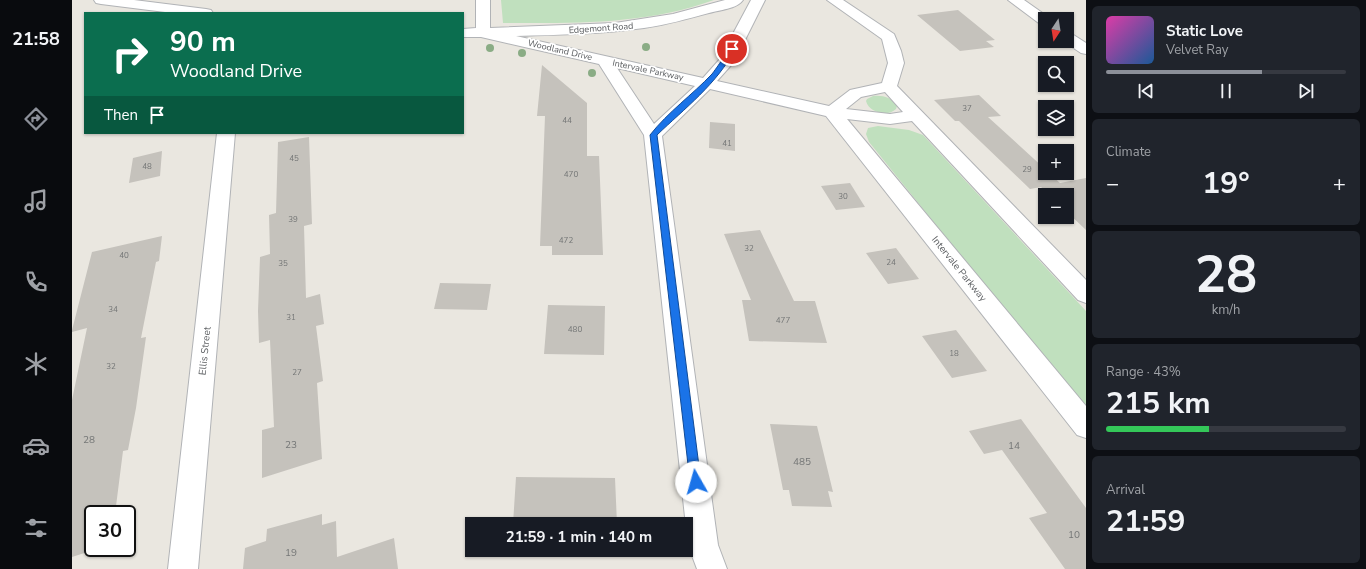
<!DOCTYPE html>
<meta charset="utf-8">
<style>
body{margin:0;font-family:"Nunito Sans",sans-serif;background:#20242c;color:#f1f3f6;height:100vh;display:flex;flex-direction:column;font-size:15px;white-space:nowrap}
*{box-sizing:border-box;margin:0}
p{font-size:13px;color:#9ea1a6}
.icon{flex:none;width:22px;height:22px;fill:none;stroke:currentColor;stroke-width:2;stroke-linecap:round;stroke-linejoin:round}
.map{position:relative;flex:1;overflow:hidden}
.details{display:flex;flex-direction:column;gap:6px;padding:6px;background:#0d0f14;width:280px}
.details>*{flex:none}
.guide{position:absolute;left:12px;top:12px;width:380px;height:122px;border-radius:0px;box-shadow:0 1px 3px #0004;background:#0b6e4f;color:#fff;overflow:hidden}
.needle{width:26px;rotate:192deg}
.controls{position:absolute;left:966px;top:12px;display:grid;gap:8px}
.controls a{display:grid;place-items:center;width:36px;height:36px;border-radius:0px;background:#171b24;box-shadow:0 1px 3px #0004;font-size:20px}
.speed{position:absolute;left:12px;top:505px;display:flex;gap:8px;font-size:20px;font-weight:700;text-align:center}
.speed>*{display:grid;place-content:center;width:52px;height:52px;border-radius:50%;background:#171b24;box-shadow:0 1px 3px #0004;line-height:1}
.speed .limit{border:2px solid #111;border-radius:6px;background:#fff;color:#111}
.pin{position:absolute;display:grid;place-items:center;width:34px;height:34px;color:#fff;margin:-17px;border:2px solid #fff;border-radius:50%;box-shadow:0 1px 4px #0007}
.me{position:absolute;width:44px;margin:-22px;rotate:353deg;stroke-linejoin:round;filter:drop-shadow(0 0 3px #0008)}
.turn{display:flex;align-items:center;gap:14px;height:84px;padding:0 20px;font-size:18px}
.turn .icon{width:52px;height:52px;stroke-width:2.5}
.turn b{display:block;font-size:28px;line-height:34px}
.then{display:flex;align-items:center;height:38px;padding:0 20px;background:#0003;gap:8px;font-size:15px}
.big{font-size:30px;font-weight:700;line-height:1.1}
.details .card{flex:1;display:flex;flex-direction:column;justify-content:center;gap:6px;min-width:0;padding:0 14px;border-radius:6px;background:#20242c}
.details .dial{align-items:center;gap:0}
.dial b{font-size:52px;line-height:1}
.song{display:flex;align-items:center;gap:12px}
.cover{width:48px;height:48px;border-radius:6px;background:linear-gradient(135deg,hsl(320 70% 55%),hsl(210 70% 35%))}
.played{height:4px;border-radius:2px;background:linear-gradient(90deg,#8c9099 65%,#363941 65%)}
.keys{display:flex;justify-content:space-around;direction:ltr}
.heat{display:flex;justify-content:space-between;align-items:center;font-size:22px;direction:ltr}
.charge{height:6px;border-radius:3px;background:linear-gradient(90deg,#34c759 43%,#363941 0)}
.trip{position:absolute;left:393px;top:517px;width:228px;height:40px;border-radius:0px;background:#171b24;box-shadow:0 1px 3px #0004;font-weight:700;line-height:40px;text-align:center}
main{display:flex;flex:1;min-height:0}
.tabs{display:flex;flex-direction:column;width:72px;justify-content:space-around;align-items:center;background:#090b0e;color:#9ea1a6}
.tabs .icon{width:28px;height:28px}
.tabs .selected{color:#8c9099}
.tabs b{font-size:18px;color:#f1f3f6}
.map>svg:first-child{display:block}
.green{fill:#c0e0be}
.building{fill:#c5c2bc}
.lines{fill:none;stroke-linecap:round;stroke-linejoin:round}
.minor-casing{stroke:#b1b3b6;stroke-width:2}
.minor{fill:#fff;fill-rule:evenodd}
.tree{fill:#8aac85}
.route{fill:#1a73e8;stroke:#114b97}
.labels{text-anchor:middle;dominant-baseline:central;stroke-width:3.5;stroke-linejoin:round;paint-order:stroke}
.number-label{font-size:8px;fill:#747676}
.far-street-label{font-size:9px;fill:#595c5f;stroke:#fff}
.street-label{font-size:10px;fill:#595c5f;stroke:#fff}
.near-number-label{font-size:10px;fill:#747676}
</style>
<main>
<nav class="tabs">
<b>21:58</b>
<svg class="icon selected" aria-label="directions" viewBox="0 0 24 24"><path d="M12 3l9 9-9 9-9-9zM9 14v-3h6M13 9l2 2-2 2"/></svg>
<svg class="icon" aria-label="music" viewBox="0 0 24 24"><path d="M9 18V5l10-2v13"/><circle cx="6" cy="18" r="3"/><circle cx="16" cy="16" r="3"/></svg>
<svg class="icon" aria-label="phone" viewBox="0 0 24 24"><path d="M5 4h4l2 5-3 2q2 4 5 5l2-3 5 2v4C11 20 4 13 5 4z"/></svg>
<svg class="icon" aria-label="climate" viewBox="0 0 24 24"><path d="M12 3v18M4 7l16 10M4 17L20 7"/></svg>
<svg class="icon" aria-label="car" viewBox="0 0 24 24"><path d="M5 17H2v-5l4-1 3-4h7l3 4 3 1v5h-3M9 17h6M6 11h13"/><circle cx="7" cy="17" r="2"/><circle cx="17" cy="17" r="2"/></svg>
<svg class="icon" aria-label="filters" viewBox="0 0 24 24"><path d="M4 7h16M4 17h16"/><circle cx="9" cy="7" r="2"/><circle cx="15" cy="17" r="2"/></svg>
</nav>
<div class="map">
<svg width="1014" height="569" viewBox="0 0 1014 569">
<rect width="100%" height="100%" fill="#eae7e0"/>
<path class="green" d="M 429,0 L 642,0 C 572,25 504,23 431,23 Z
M 801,96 C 810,95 820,97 825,106 L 824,109 C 816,117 797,113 794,101 L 795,99 Z
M 806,126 L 837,130 L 851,135 L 1014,311 L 1014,411 L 797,142 L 794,134 L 796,128 Z"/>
<path class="building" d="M 886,10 L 923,40 L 914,41 L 922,47 L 888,51 L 845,15 Z
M 470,65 L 515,103 L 515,156 L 527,156 L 531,255 L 480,255 L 480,246 L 468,246 L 473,116 L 465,116 Z
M 907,95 L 929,116 L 916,117 L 973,169 L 973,173 L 977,173 L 988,183 L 1014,178 L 1014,230 L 995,212 L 995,195 L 978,195 L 969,187 L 958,189 L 887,121 L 883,121 L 862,100 Z
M 638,122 L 663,124 L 663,151 L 637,148 Z
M 237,137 L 240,224 L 232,226 L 234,298 L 248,294 L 252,324 L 244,326 L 251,381 L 245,383 L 250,459 L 190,478 L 190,430 L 202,427 L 198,340 L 187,343 L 186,311 L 188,257 L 198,254 L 197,215 L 204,213 L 206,142 Z
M 90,151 L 88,176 L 57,183 L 61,158 Z
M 778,183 L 793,207 L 764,210 L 749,186 Z
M 688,230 L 722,301 L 743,301 L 755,343 L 677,341 L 670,300 L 679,300 L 652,234 Z
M 90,236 L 87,261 L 84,262 L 69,338 L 74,337 L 64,408 L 56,450 L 51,451 L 43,514 L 21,514 L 21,548 L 28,548 L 0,557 L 0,400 L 15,328 L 0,332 L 0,330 L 20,252 Z
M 824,248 L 847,279 L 816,284 L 794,253 Z
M 368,283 L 419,284 L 415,310 L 362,309 Z
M 476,305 L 533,306 L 532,355 L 472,354 Z
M 884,330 L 915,371 L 880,378 L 850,336 Z
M 949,419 L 1014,508 L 1014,569 L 993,569 L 957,518 L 975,513 L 930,450 L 912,454 L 897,431 Z
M 698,424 L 745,426 L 761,492 L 756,491 L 760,507 L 720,506 L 717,490 L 711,490 Z
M 444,477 L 543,478 L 545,524 L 441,524 Z
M 250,514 L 250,525 L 264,521 L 265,557 L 322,538 L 326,569 L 171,569 L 173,548 L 194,541 L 195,529 Z"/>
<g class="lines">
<g class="minor-casing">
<path id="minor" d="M 22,0 L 62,0 L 134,9 L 139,10 L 141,13 L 101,13 L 29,4 L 24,3 Z
M 404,0 L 418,0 L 418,28 L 543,23 L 601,14 L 653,0 L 671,0 C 665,9 647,10 637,13 C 615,19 594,25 572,28 C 529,34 487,35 444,36 L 631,78 L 647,60 L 679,0 L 693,0 L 662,62 L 645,81 L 757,106 L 778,90 L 810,83 L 816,63 L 810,39 L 755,0 L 771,0 L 822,34 L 829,51 L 832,63 L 825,86 L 1014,280 L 1014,303 L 1006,300 L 840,121 L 818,124 L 775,119 L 1014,406 L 1014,438 L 1005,435 L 754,116 L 638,89 L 590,136 L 646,545 L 655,569 L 625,569 L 616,545 L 572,135 L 527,64 L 409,37 L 391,37 L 391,29 L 404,28 ZM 545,68 L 623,86 L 582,124 ZM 813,92 L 831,112 L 818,114 L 774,109 L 789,97 Z
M 936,0 L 952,0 L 979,19 L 973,19 L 973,25 L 968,24 Z
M 995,33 L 1000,34 L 1014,43 L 1014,54 L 1009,53 L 991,41 L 995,41 Z
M 145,133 L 163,133 L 126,569 L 96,569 Z"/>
</g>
<use href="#minor" class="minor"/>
</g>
<g class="tree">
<circle cx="574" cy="47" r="4"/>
<circle cx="418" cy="48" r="4"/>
<circle cx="450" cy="53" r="4"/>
<circle cx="520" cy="73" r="4"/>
</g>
<path class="route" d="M 660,47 L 663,49 C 646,83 612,109 585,135 L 629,482 L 628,486 L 624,487 L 620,486 L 618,482 L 578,135 C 596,112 620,95 640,74 C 644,69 658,48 660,47 Z"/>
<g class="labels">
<g class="number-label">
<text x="895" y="108">37</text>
<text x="495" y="120">44</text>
<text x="655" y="143">41</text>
<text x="222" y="158">45</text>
<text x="75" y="166">48</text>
<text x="955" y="169">29</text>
<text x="499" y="174">470</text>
<text x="771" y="196">30</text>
<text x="221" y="219">39</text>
<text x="494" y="240">472</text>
<text x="677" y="248">32</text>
<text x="52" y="255">40</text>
<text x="819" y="262">24</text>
<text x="211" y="263">35</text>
<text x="41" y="309">34</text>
<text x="219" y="317">31</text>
<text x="711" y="320">477</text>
<text x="503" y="329">480</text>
<text x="882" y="353">18</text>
<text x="39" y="366">32</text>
<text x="225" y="372">27</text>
</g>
<g class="far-street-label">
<text transform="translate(529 28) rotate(-4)">Edgemont Road</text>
<text transform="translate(488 50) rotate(13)">Woodland Drive</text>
<text transform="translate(576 70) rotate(12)">Intervale Parkway</text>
</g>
<g class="street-label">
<text transform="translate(887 269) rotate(51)">Intervale Parkway</text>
<text transform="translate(133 351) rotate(-84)">Ellis Street</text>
</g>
<g class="near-number-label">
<text x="17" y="440">28</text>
<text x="219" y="445">23</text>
<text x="942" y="446">14</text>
<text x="730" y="462">485</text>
<text x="1002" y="535">10</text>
<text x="219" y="553">19</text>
</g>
</g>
</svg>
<div class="controls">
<a><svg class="needle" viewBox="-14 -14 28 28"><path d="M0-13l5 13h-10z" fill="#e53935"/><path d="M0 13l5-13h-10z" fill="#9ea1a6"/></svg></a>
<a><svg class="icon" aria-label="search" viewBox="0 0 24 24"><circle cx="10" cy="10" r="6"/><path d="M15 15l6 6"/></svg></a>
<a><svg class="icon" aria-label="layers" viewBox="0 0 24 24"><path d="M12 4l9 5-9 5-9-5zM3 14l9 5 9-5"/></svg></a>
<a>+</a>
<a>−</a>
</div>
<div class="speed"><div class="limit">30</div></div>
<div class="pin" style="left:660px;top:49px;background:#d93025"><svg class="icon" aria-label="arrive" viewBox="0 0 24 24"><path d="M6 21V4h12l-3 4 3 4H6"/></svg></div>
<svg class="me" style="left:624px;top:482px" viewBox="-20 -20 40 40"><circle r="19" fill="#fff"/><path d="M0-13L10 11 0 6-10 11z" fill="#1a73e8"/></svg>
<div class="trip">21:59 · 1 min · 140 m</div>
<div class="guide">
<div class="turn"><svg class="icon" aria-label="right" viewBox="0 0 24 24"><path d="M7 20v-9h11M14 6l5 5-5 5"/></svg><div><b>90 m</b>Woodland Drive</div></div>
<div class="then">Then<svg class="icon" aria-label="arrive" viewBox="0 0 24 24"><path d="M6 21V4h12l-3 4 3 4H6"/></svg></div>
</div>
</div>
<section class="details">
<div class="card">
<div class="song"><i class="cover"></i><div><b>Static Love</b><p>Velvet Ray</p></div></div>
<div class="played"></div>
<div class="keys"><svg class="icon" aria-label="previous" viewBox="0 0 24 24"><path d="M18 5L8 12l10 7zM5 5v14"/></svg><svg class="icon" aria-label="pause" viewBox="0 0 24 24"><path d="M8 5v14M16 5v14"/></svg><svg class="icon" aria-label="next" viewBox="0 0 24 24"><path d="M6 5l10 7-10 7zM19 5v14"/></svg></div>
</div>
<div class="card"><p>Climate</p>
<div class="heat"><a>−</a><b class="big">19°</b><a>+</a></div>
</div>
<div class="card dial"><b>28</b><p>km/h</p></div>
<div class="card"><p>Range · 43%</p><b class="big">215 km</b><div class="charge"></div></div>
<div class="card"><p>Arrival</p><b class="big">21:59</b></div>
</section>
</main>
